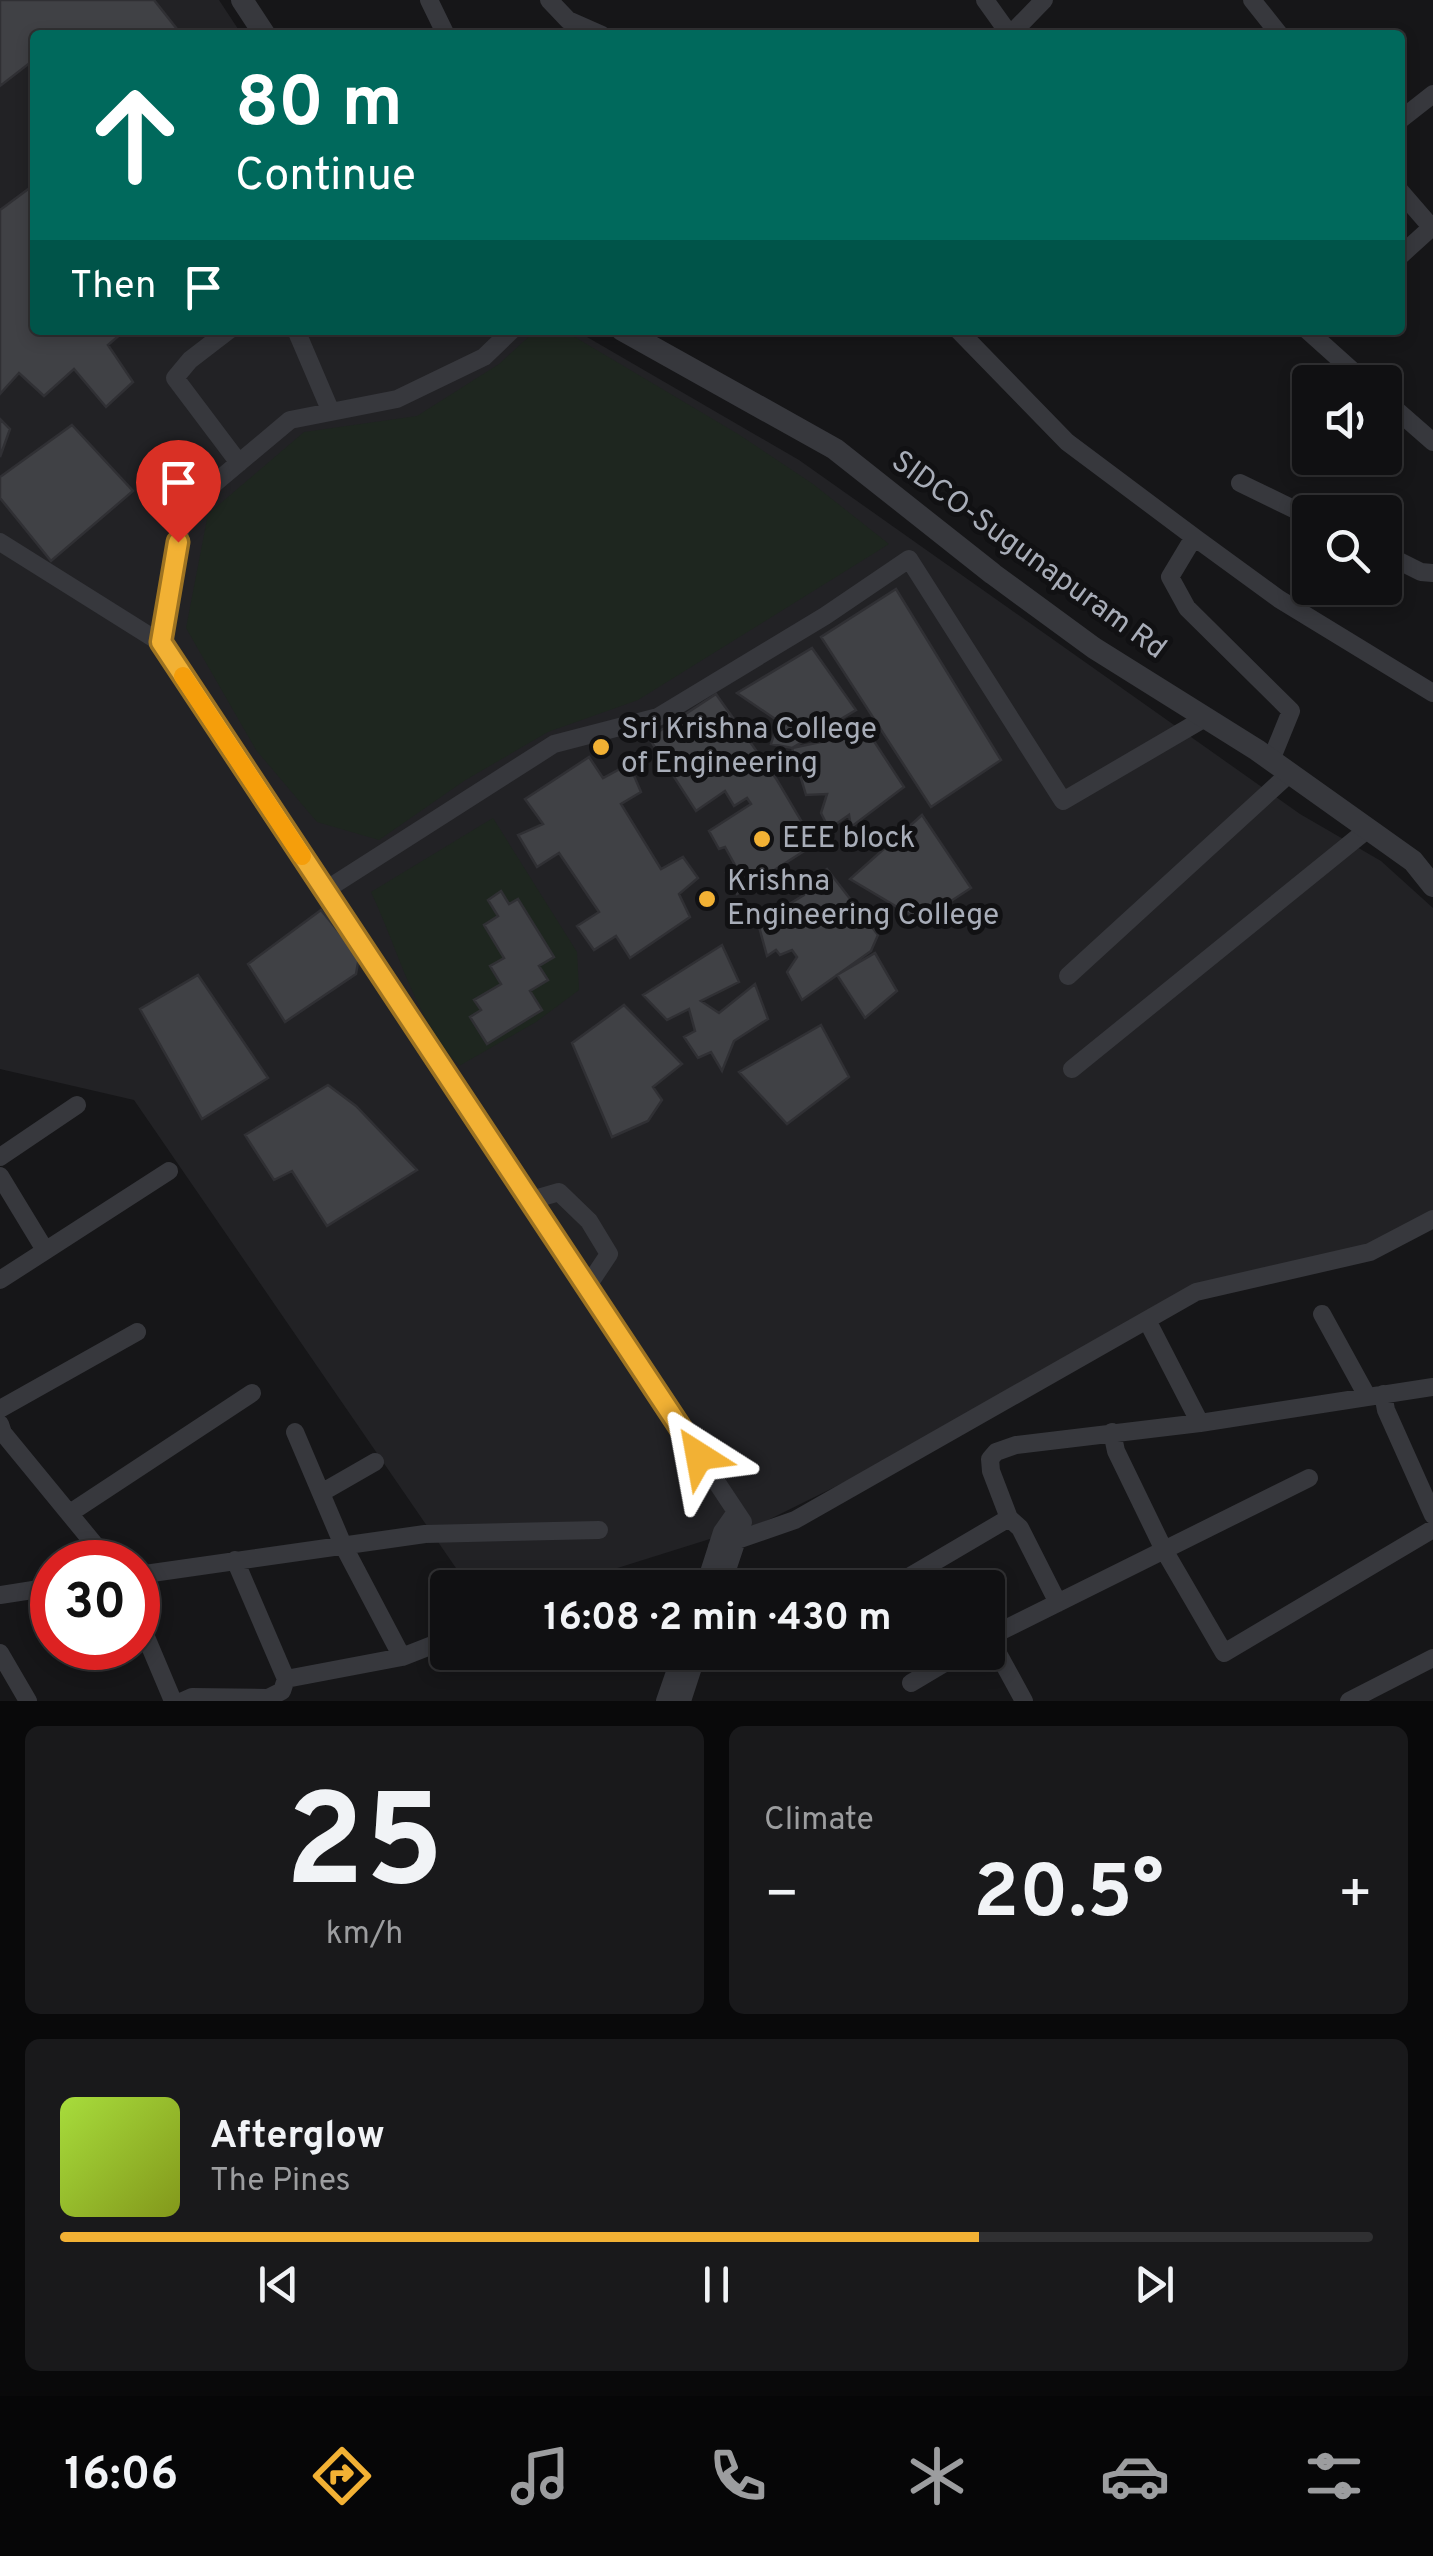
<!DOCTYPE html>
<meta charset="utf-8">
<style>
body{margin:0;font-family:Overpass,sans-serif;background:#19191b;color:#f1f3f6;height:100vh;display:flex;flex-direction:column;font-size:38px;white-space:nowrap}
*{box-sizing:border-box;margin:0}
p{font-size:32px;color:#9c9d9f}
.icon{flex:none;width:55px;height:55px;fill:none;stroke:currentColor;stroke-width:2;stroke-linecap:round;stroke-linejoin:round}
.map{position:relative;height:1701px;overflow:hidden}
.side{display:flex;flex-direction:column;gap:25px;padding:25px;background:#09090a;flex:1}
.side>*{flex:none}
.banner{position:absolute;left:30px;top:30px;width:1375px;height:305px;border-radius:10px;box-shadow:0 5px 15px #0003,0 0 0 2px #303032;background:#00695c;color:#fff;overflow:hidden}
.fabs{position:absolute;left:1292px;top:365px;display:grid;gap:20px}
.fabs a{display:grid;place-items:center;width:110px;height:110px;border-radius:10px;background:#101012;box-shadow:0 5px 15px #0003,0 0 0 2px #303032;font-size:50px}
.speed{position:absolute;left:30px;top:1540px;display:flex;gap:20px;font-size:50px;font-weight:700;text-align:center}
.speed>*{display:grid;place-content:center;width:130px;height:130px;border-radius:50%;background:#101012;box-shadow:0 5px 15px #0003,0 0 0 2px #303032;line-height:1}
.speed .limit{border:15px solid #d22;background:#fff;color:#111}
.pin{position:absolute;display:grid;place-items:center;width:85px;height:85px;color:#fff;margin:-102px -42px;border-radius:50% 50% 50% 0;rotate:-45deg;box-shadow:0 0 10px #0007}
.pin .icon{rotate:45deg}
.me{position:absolute;width:110px;margin:-55px;rotate:326deg;stroke-linejoin:round;filter:drop-shadow(0 0 8px #0008)}
.turn{display:flex;align-items:center;gap:35px;height:210px;padding:0 40px;font-size:45px}
.turn .icon{width:130px;height:130px;stroke-width:2.5}
.turn b{display:block;font-size:70px;line-height:85px}
.then{display:flex;align-items:center;height:95px;padding:0 40px;background:#0003;gap:20px;font-size:38px}
.big{font-size:75px;font-weight:700;line-height:1.1}
.side .widget{flex:1;display:flex;flex-direction:column;justify-content:center;gap:15px;min-width:0;padding:0 35px;border-radius:15px;background:#19191b}
.side .dial{align-items:center;gap:0}
.dial b{font-size:130px;line-height:1}
.song{display:flex;align-items:center;gap:30px}
.cover{width:120px;height:120px;border-radius:15px;background:linear-gradient(135deg,hsl(80 70% 55%),hsl(70 70% 35%))}
.played{height:10px;border-radius:5px;background:linear-gradient(90deg,#f2b134 70%,#303032 70%)}
.keys{display:flex;justify-content:space-around;direction:ltr}
.heat{display:flex;justify-content:space-between;align-items:center;font-size:55px;direction:ltr}
.side .tiles{flex:1;display:grid;gap:25px;grid-template-columns:1fr 1fr}
.widget:last-child{grid-column:span 2}
.trip{position:absolute;left:430px;top:1570px;width:575px;height:100px;border-radius:10px;background:#101012;box-shadow:0 5px 15px #0003,0 0 0 2px #303032;font-weight:700;line-height:100px;text-align:center}
.tab-bar{display:flex;height:160px;justify-content:space-around;align-items:center;background:#060607;color:#9c9d9f}
.tab-bar .icon{width:70px;height:70px}
.tab-bar .selected{color:#f2b134}
.tab-bar b{font-size:45px;color:#f1f3f6}
.map>svg:first-child{display:block}
.built{fill:#222225}
.green{fill:#1e261f}
.building{fill:#404145;stroke:#303034;stroke-width:2.5}
.lines{fill:none;stroke-linecap:round;stroke-linejoin:round}
.minor{stroke:#37383d;stroke-width:18}
.tertiary{stroke:#37383d;stroke-width:22}
.route-casing{stroke:#9d7322;stroke-width:25}
.route{stroke:#f2b134;stroke-width:18}
.slow{stroke:#f59e0b;stroke-width:18}
.poi-dot{fill:#f2b134;stroke:#111113;stroke-width:4}
.labels{text-anchor:middle;dominant-baseline:central;stroke-width:10;stroke-linejoin:round;paint-order:stroke}
.street-label{font-size:30px;fill:#a8adb8;stroke:#111113}
.poi-label{font-size:30px;fill:#a8adb8;stroke:#111113;text-anchor:start}
</style>
<div class="map">
<svg width="1433" height="1701" viewBox="0 0 1433 1701">
<rect width="100%" height="100%" fill="#161618"/>
<path class="built" d="M 0,0 L 219,0 L 242,35 L 35,35 L 35,330 L 575,330 L 799,460 L 1300,814 L 1381,861 L 1433,908 L 1433,1218 L 1381,1247 L 1193,1288 L 859,1475 L 764,1522 L 557,1587 L 469,1587 L 134,1100 L 0,1069 Z"/>
<path class="green" d="M 536,330 L 563,330 L 738,434 L 813,484 L 889,544 L 638,700 L 548,732 L 464,781 L 379,840 L 317,822 L 256,750 L 186,628 L 208,514 L 304,432 L 417,416 L 499,364 Z
M 493,818 L 577,952 L 579,990 L 536,1022 L 459,1066 C 413,1014 400,954 371,892 Z"/>
<path class="building" d="M 0,0 L 154,0 L 177,29 L 172,35 L 35,35 L 35,59 L 0,86 Z
M 35,184 L 35,330 L 119,330 L 122,333 L 108,345 L 133,382 L 106,407 L 74,369 L 44,396 L 19,373 L 0,394 L 0,210 Z
M 0,419 L 10,429 L 0,457 Z
M 72,425 L 133,491 L 51,561 L 0,498 L 0,477 Z
M 896,589 L 1001,760 L 931,807 L 821,637 Z
M 812,648 L 856,710 L 792,748 L 771,744 L 778,721 L 737,693 Z
M 716,694 L 777,780 L 815,844 L 737,894 L 726,873 L 736,867 L 725,847 L 719,849 L 709,831 L 751,804 L 747,798 L 734,806 L 725,791 L 696,811 L 649,738 Z
M 868,732 L 904,787 L 851,827 L 849,815 L 829,829 L 821,813 L 827,794 L 806,795 L 792,748 Z
M 589,757 L 603,778 L 629,764 L 641,792 L 621,804 L 661,869 L 683,857 L 698,878 L 679,894 L 690,917 L 630,958 L 616,936 L 594,950 L 577,926 L 599,912 L 559,853 L 537,867 L 518,835 L 543,824 L 525,799 Z
M 922,815 L 971,888 L 916,924 L 912,916 L 850,879 Z
M 827,869 L 878,935 L 871,951 L 802,1000 L 787,972 L 797,957 L 792,950 L 780,955 L 776,950 L 767,956 L 758,923 L 804,895 L 805,886 Z
M 501,891 L 509,904 L 518,899 L 554,957 L 539,966 L 548,980 L 530,991 L 542,1010 L 487,1044 L 470,1017 L 481,1010 L 474,1000 L 501,984 L 490,966 L 504,958 L 484,925 L 498,916 L 488,900 Z
M 321,910 L 359,957 L 356,974 L 285,1022 L 248,964 Z
M 722,945 L 739,982 L 701,1001 L 719,1013 L 755,984 L 768,1019 L 734,1041 L 722,1071 L 711,1052 L 698,1058 L 684,1037 L 695,1031 L 689,1009 L 667,1020 L 643,995 Z
M 875,953 L 897,991 L 865,1018 L 837,975 Z
M 198,975 L 268,1078 L 202,1119 L 140,1009 Z
M 624,1005 L 682,1064 L 653,1087 L 662,1100 L 648,1121 L 612,1137 L 572,1043 Z
M 821,1025 L 849,1077 L 787,1124 L 739,1072 Z
M 328,1085 L 356,1106 L 417,1170 L 327,1226 L 292,1171 L 274,1180 L 245,1135 Z"/>
<g class="lines">
<path class="minor" d="M 429,0 L 446,35
M 549,0 L 568,20 L 602,35
M 985,0 L 1010,35
M 1252,0 L 1280,35
M 1010,35 L 1044,0
M 1400,120 L 1433,94
M 1400,191 L 1433,229
M 1400,256 L 1432,227
M 229,330 L 190,360 L 175,378 L 239,463
M 296,330 L 331,412
M 512,330 L 484,357 L 397,399 L 290,420 L 184,509 L 161,643 L 324,891 L 554,744 L 658,717 L 825,616 L 909,559 L 1063,801 L 1205,718
M 958,330 L 1067,442 L 1194,537 L 1170,577 L 1187,608 L 1291,711 L 1271,760
M 1307,330 L 1365,382
M 1385,400 L 1433,442
M 1240,483 L 1310,517
M 1194,537 L 1279,599 L 1433,693
M 0,542 L 161,643
M 1385,554 L 1421,572 L 1433,573
M 324,891 L 587,1287 L 609,1254 L 589,1221 L 559,1192 L 528,1201
M 1068,976 L 1290,773
M 1072,1069 L 1368,829
M 0,1157 L 77,1105
M 0,1176 L 45,1250
M 0,1280 L 169,1171
M 587,1287 L 743,1522 L 721,1588
M 1322,1314 L 1367,1396
M 1151,1328 L 1200,1423
M 1383,1394 L 1386,1410 L 1433,1515
M 0,1409 L 137,1332
M 0,1424 L 3,1433 L 109,1562
M 295,1432 L 343,1545 L 402,1657
M 1112,1432 L 1116,1451 L 1164,1550 L 1224,1653 L 1433,1529
M 321,1493 L 375,1462
M 70,1513 L 252,1393
M 717,1547 L 795,1520 L 1196,1292 L 1370,1252 L 1433,1219
M 138,1575 L 425,1534 L 599,1530
M 704,1588 L 722,1532 L 736,1512
M 890,1588 L 1009,1518
M 0,1595 L 52,1587
M 1058,1603 L 1020,1528 L 1009,1518 L 991,1471 L 990,1459 L 996,1452 L 1016,1445 L 1200,1423 L 1433,1387
M 138,1618 L 173,1701
M 0,1653 L 28,1701
M 286,1679 L 402,1657 L 448,1639
M 911,1683 L 963,1652
M 183,1701 L 192,1697 L 268,1698 L 282,1691 L 286,1679 L 235,1560
M 665,1701 L 682,1652
M 682,1701 L 698,1652
M 1024,1701 L 989,1637 L 1309,1478
M 1349,1701 L 1433,1658"/>
<path class="tertiary" d="M 242,0 L 265,35
M 622,330 L 835,449 L 993,574 L 1094,648 L 1257,750 L 1413,861 L 1433,886"/>
</g>
<g class="lines">
<g class="route-casing">
<path id="route" d="M 178,542 L 161,642 L 699,1456"/>
</g>
<use href="#route" class="route"/>
<path class="slow" d="M 183,676 L 302,856"/>
</g>
<g class="poi-dot">
<circle cx="601" cy="747" r="10"/>
<circle cx="762" cy="839" r="10"/>
<circle cx="707" cy="899" r="10"/>
</g>
<g class="labels">
<g class="street-label">
<text transform="translate(1028 556) rotate(36)">SIDCO-Sugunapuram Rd</text>
</g>
<g class="poi-label">
<text x="621" y="730">Sri Krishna College<tspan x="621" dy="34">of Engineering</tspan></text>
<text x="782" y="839">EEE block</text>
<text x="727" y="882">Krishna<tspan x="727" dy="34">Engineering College</tspan></text>
</g>
</g>
</svg>
<div class="fabs">
<a><svg class="icon" aria-label="sound" viewBox="0 0 24 24"><path d="M4 9h4l5-4v14l-5-4H4zM17 9q2 3 0 6"/></svg></a>
<a><svg class="icon" aria-label="search" viewBox="0 0 24 24"><circle cx="10" cy="10" r="6"/><path d="M15 15l6 6"/></svg></a>
</div>
<div class="speed"><div class="limit">30</div></div>
<div class="pin" style="left:178px;top:542px;background:#d93025"><svg class="icon" aria-label="arrive" viewBox="0 0 24 24"><path d="M6 21V4h12l-3 4 3 4H6"/></svg></div>
<svg class="me" style="left:699px;top:1456px" viewBox="-20 -20 40 40"><path d="M0-17L14 15 0 8-14 15z" fill="#f2b134" stroke="#fff" stroke-width="4"/></svg>
<div class="trip">16:08 · 2 min · 430 m</div>
<div class="banner">
<div class="turn"><svg class="icon" aria-label="ahead" viewBox="0 0 24 24"><path d="M12 20V5M6 11l6-6 6 6"/></svg><div><b>80 m</b>Continue</div></div>
<div class="then">Then<svg class="icon" aria-label="arrive" viewBox="0 0 24 24"><path d="M6 21V4h12l-3 4 3 4H6"/></svg></div>
</div>
</div>
<section class="side">
<div class="tiles">
<div class="widget dial"><b>25</b><p>km/h</p></div>
<div class="widget"><p>Climate</p>
<div class="heat"><a>−</a><b class="big">20.5°</b><a>+</a></div>
</div>
<div class="widget">
<div class="song"><i class="cover"></i><div><b>Afterglow</b><p>The Pines</p></div></div>
<div class="played"></div>
<div class="keys"><svg class="icon" aria-label="previous" viewBox="0 0 24 24"><path d="M18 5L8 12l10 7zM5 5v14"/></svg><svg class="icon" aria-label="pause" viewBox="0 0 24 24"><path d="M8 5v14M16 5v14"/></svg><svg class="icon" aria-label="next" viewBox="0 0 24 24"><path d="M6 5l10 7-10 7zM19 5v14"/></svg></div>
</div>
</div>
</section>
<nav class="tab-bar">
<b>16:06</b>
<svg class="icon selected" aria-label="directions" viewBox="0 0 24 24"><path d="M12 3l9 9-9 9-9-9zM9 14v-3h6M13 9l2 2-2 2"/></svg>
<svg class="icon" aria-label="music" viewBox="0 0 24 24"><path d="M9 18V5l10-2v13"/><circle cx="6" cy="18" r="3"/><circle cx="16" cy="16" r="3"/></svg>
<svg class="icon" aria-label="phone" viewBox="0 0 24 24"><path d="M5 4h4l2 5-3 2q2 4 5 5l2-3 5 2v4C11 20 4 13 5 4z"/></svg>
<svg class="icon" aria-label="climate" viewBox="0 0 24 24"><path d="M12 3v18M4 7l16 10M4 17L20 7"/></svg>
<svg class="icon" aria-label="car" viewBox="0 0 24 24"><path d="M5 17H2v-5l4-1 3-4h7l3 4 3 1v5h-3M9 17h6M6 11h13"/><circle cx="7" cy="17" r="2"/><circle cx="17" cy="17" r="2"/></svg>
<svg class="icon" aria-label="filters" viewBox="0 0 24 24"><path d="M4 7h16M4 17h16"/><circle cx="9" cy="7" r="2"/><circle cx="15" cy="17" r="2"/></svg>
</nav>
